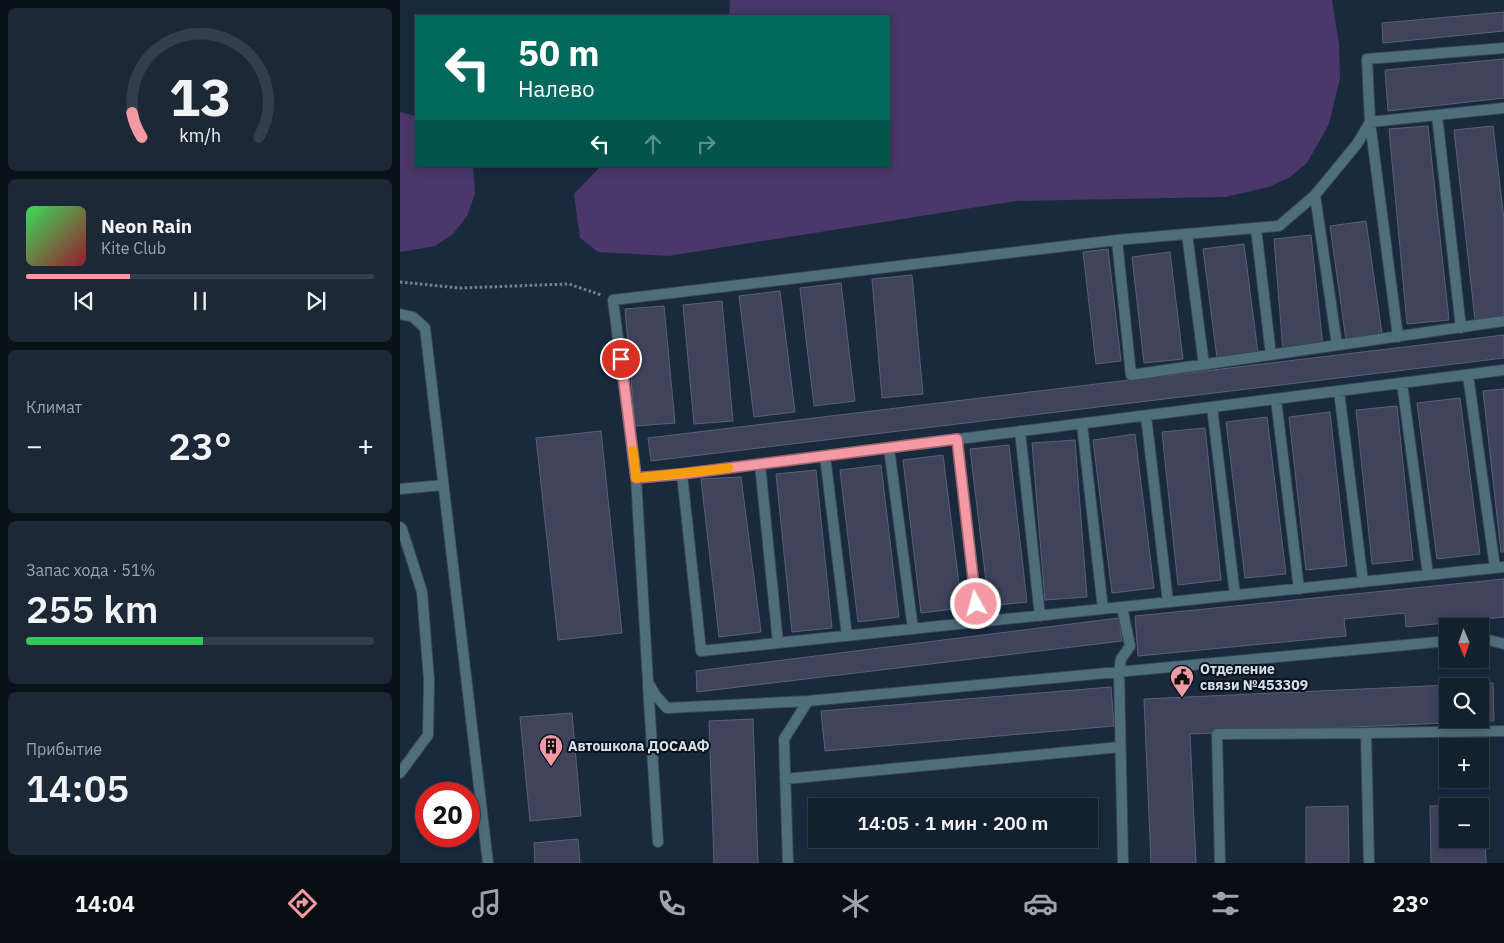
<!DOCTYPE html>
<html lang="ru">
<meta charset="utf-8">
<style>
body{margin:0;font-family:"IBM Plex Sans",sans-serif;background:#1c2836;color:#f1f3f6;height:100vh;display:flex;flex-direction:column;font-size:19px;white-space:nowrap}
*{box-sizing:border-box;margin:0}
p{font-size:16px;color:#9da3aa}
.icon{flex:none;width:28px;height:28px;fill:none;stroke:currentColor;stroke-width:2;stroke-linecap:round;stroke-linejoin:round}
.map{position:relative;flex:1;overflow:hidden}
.details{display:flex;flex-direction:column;gap:8px;padding:8px;background:#0a1219;width:400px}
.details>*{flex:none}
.banner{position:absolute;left:15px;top:15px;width:475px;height:152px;border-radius:0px;box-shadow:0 2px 12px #0003,0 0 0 1px #323e4a;background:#00695c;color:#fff;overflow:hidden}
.needle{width:32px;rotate:178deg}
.buttons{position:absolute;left:1039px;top:618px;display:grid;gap:10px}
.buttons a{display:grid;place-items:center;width:50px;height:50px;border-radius:0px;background:#13202e;box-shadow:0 2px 12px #0003,0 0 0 1px #323e4a;font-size:25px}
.speed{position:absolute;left:15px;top:782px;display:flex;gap:10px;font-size:25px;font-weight:700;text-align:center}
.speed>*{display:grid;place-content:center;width:65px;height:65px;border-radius:50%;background:#13202e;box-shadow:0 2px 12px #0003,0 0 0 1px #323e4a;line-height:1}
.speed .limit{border:8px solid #d22;background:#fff;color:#111}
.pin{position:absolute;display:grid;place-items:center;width:42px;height:42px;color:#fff;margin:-21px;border:2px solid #fff;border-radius:50%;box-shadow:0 1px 5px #0007}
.me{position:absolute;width:55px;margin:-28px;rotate:353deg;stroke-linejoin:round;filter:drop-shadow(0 0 4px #0008)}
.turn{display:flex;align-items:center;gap:18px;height:105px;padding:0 20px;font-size:22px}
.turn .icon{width:65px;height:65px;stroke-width:2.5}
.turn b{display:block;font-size:35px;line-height:42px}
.lanes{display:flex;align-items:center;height:48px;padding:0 20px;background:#0003;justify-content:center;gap:25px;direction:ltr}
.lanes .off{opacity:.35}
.big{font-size:38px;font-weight:600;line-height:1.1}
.details .tile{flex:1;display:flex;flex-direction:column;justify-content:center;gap:8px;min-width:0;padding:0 18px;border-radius:8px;background:#1c2836}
.details .dial{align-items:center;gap:0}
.dial svg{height:130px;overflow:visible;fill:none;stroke:#323e4a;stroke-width:7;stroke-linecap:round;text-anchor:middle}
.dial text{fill:#f1f3f6;stroke:none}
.song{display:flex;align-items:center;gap:15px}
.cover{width:60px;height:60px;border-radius:8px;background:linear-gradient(135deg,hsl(130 70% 55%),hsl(350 70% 35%))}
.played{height:5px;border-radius:2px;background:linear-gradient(90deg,#f49aa5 30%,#323e4a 30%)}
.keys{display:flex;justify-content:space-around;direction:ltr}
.heat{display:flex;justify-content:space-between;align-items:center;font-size:28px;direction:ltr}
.charge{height:8px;border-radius:4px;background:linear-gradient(90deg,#34c759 51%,#323e4a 0)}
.trip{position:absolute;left:408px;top:798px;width:290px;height:50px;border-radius:0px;background:#13202e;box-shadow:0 2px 12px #0003,0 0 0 1px #323e4a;font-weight:600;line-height:50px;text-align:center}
.tabs{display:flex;height:80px;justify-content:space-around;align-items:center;background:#080d12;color:#9da3aa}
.tabs .icon{width:35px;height:35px}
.tabs .current{color:#f49aa5}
.tabs b{font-size:22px;color:#f1f3f6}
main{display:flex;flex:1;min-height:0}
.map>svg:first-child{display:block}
.green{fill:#4b376a}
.building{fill:#3f435c;stroke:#5b607a;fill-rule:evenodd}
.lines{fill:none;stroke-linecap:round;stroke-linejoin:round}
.lane-casing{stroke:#374759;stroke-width:12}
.path{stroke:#728191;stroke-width:3;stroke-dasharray:2.5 2.5;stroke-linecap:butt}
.lane{stroke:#4f6e7c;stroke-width:10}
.route-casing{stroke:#9f646b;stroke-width:12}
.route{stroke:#f49aa5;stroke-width:9}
.slow{stroke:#f59e0b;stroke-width:9}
.labels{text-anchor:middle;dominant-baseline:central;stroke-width:4;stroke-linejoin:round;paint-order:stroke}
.poi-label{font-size:14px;font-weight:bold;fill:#d5e0ed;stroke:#0a121b;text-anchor:start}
</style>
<main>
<section class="details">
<div class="tile dial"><svg viewBox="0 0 100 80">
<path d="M14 69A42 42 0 1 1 86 69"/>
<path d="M14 69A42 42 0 0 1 8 54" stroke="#f49aa5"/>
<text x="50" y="56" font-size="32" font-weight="700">13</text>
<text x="50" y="72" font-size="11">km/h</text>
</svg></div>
<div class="tile">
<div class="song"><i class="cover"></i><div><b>Neon Rain</b><p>Kite Club</p></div></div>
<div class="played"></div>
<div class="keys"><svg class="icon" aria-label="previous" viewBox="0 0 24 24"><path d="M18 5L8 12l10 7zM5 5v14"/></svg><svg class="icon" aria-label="pause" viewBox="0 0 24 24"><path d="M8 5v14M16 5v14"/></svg><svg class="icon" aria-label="next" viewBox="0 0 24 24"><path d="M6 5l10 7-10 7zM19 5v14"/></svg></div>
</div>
<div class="tile"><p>Климат</p>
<div class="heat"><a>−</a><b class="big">23°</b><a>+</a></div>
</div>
<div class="tile"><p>Запас хода · 51%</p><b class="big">255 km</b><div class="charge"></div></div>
<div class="tile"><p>Прибытие</p><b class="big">14:05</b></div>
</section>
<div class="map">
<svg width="1104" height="863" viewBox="0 0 1104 863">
<rect width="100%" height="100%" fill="#192a3d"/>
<path class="green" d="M 330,0 L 932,0 L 939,44 L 940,78 L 929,124 L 907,163 L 890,177 L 869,187 L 825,197 L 616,201 L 268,256 L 198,252 L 180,238 L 174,194 L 201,166 L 489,166 L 489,16 L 329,16 Z
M 0,112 L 16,116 L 16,166 L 73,166 L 75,194 L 67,216 L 53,234 L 35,246 L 0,252 Z"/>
<path class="building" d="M 1104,12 L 1104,31 L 983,43 L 982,23 Z
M 1104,59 L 1104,98 L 988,111 L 985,70 Z
M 1028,126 L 1049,320 L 1007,324 L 989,129 Z
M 1093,126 L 1104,220 L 1104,315 L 1075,320 L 1054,130 Z
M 966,221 L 982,334 L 946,340 L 930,226 Z
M 911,235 L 923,347 L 883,351 L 874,239 Z
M 844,244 L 858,353 L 817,358 L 803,249 Z
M 708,249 L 721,361 L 696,364 L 683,252 Z
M 770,252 L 783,359 L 744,363 L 732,257 Z
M 512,275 L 523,394 L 482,398 L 472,279 Z
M 441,283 L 455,401 L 414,406 L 400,288 Z
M 380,291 L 395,412 L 354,417 L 339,296 Z
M 322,301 L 333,421 L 294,424 L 283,305 Z
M 264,306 L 275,423 L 235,426 L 225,309 Z
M 1104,335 L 1104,358 L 251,461 L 248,438 Z
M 1104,389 L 1104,552 L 1101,552 L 1083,391 Z
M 1060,398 L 1080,554 L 1037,559 L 1017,403 Z
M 997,406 L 1013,560 L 972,564 L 956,410 Z
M 930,412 L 947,566 L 906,570 L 889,417 Z
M 867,417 L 886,574 L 845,578 L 826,422 Z
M 805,428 L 821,580 L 778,585 L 762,432 Z
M 201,431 L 222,633 L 158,640 L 136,438 Z
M 735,434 L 754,588 L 712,593 L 693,440 Z
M 675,440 L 687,597 L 645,600 L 632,443 Z
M 609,445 L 627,602 L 589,606 L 570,449 Z
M 543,455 L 562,608 L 521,613 L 503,460 Z
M 481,465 L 499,617 L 458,622 L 440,470 Z
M 416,470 L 432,628 L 392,632 L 376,474 Z
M 341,477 L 361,632 L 319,637 L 301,479 Z
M 1104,579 L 1104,617 L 1006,627 L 1005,613 L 944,619 L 946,636 L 738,656 L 735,616 Z
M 719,618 L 722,641 L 297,692 L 296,671 Z
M 1093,683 L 1094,721 L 790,734 L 796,863 L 751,863 L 744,699 ZM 1048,686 L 1080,686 L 1080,719 L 1048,719 Z
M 711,687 L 714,726 L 425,751 L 421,711 Z
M 172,713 L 181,816 L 130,821 L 120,717 Z
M 353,719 L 358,863 L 314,863 L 309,721 Z
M 1084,804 L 1086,863 L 1031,863 L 1030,806 ZM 1048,806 L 1080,806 L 1080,839 L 1048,839 Z
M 948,806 L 949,863 L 906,863 L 906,807 Z
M 178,839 L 180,863 L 135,863 L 134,843 Z"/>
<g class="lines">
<g class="lane-casing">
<path id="lane" d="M 1104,48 L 967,59 L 970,122 L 957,144 L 915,195 L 879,226 L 717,240 L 731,375 L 1104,321
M 1037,115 L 1061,328
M 915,195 L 937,345
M 856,228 L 871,355
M 787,234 L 804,365
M 0,314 L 13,317 L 25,328 L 88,863
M 998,337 L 970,122 L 1104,108
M 1068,375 L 1095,568
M 1002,383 L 1028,575
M 939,391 L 963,582
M 876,399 L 899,589
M 812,407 L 835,595
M 746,416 L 768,602
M 682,424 L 703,609
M 620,431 L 640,616
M 557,439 L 578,622
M 489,448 L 513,629
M 425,456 L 447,636
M 360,464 L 378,643
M 282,474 L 301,651 L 1104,567
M 236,478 L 282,474 L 1104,370
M 0,489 L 43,485
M 0,527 L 2,529 L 22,592 L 29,680 L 28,735 L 0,773
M 722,607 L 730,646 L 721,659 L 719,672 L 723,863
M 1080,638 L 1104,644
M 248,685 L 258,842
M 408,701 L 267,708 L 256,696 L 248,682 L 236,478 L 213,300 L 717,240
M 385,779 L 720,747
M 388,863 L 384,739 L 408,701 L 1048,641
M 820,863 L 817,734 L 966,733
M 969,863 L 966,733 L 1104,731"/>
</g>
<path class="path" d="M 0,282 L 60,288 L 169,284 L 201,295"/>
<use href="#lane" class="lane"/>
</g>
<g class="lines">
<g class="route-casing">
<path id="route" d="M 221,359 L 236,478 L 282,474 L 557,439 L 576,604"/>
</g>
<use href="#route" class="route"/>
<path class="slow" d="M 233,450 L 236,478 L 329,468"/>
</g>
<defs>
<g id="civic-pin" transform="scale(1.25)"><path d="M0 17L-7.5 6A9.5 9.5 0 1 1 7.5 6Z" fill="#f49aa5" stroke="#0a121b"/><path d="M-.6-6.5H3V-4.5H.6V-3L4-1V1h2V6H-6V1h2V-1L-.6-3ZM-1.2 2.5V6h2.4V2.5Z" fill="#111"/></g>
<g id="building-pin" transform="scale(1.25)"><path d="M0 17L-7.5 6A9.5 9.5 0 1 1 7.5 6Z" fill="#f49aa5" stroke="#0a121b"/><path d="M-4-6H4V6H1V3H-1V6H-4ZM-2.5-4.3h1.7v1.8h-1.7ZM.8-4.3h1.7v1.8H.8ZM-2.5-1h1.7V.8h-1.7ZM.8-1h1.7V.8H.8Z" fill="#111"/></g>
</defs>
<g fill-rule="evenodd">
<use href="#civic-pin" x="782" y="677"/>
<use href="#building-pin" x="151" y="746"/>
</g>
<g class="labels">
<g class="poi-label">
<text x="800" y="669">Отделение<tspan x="800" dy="16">связи №453309</tspan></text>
<text x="168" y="746">Автошкола ДОСААФ</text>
</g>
</g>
</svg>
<div class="buttons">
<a><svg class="needle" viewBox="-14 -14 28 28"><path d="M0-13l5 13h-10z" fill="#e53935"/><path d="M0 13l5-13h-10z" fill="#9da3aa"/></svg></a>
<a><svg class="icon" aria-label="search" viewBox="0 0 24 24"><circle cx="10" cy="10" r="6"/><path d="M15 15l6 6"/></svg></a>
<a>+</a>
<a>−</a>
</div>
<div class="speed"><div class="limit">20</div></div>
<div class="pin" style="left:221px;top:359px;background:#d93025"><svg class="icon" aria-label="arrive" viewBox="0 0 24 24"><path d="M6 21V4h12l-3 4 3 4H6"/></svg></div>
<svg class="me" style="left:576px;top:604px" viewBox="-20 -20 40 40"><circle r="17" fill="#f49aa5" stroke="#fff" stroke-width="3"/><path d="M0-11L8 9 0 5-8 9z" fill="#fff"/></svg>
<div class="trip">14:05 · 1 мин · 200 m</div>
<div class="banner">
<div class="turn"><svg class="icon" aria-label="left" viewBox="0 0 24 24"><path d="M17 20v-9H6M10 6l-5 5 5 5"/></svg><div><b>50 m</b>Налево</div></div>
<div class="lanes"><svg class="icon" aria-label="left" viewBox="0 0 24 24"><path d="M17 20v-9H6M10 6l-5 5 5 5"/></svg><svg class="icon off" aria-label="ahead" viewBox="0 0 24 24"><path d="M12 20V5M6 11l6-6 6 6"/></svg><svg class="icon off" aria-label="right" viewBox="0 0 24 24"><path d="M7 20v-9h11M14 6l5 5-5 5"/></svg></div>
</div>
</div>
</main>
<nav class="tabs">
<b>14:04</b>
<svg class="icon current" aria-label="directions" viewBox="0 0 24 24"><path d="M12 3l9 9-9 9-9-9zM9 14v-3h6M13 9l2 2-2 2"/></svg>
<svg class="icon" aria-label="music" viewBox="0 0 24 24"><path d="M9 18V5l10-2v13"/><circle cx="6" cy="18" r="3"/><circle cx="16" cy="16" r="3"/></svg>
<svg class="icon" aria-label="phone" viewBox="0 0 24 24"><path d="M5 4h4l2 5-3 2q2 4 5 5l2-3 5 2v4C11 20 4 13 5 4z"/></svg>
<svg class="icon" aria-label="climate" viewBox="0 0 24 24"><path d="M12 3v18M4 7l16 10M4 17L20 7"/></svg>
<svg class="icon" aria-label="car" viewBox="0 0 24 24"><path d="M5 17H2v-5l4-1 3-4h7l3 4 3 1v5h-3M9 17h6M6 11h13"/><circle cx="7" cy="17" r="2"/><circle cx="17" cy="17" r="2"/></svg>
<svg class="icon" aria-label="filters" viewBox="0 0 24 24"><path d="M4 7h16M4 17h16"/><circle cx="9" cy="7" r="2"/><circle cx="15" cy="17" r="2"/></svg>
<b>23°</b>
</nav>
